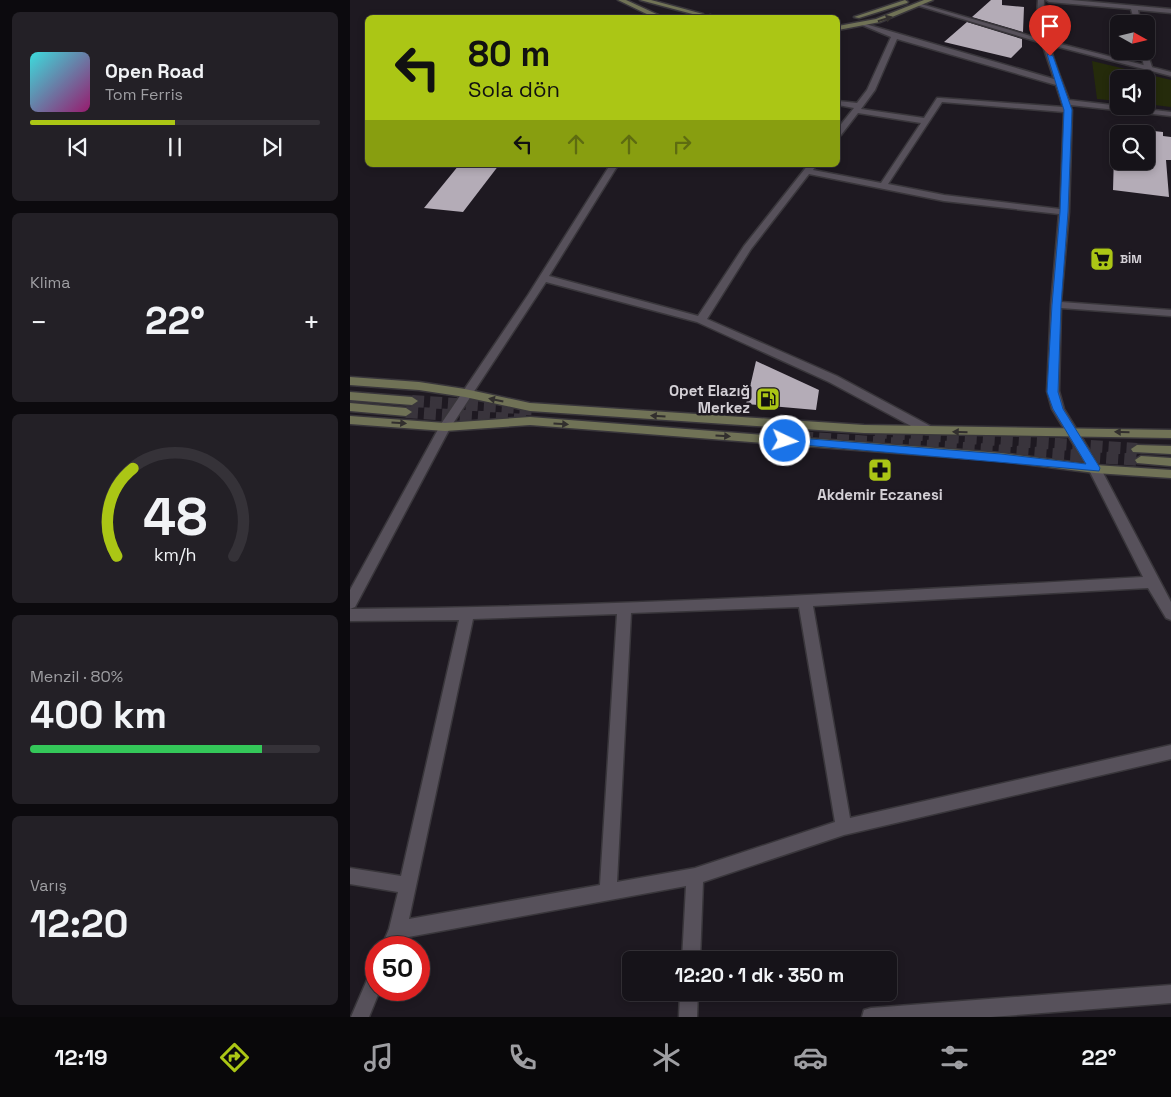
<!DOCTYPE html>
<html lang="tr">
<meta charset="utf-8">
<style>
body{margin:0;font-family:"Space Grotesk",sans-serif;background:#232026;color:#f1f3f6;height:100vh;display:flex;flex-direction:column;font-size:19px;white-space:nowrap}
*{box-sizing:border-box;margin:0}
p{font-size:16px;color:#9e9ea2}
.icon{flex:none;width:28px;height:28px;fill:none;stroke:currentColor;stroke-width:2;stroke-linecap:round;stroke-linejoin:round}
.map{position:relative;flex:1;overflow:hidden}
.panel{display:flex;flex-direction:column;gap:12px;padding:12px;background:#0c0a0e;width:350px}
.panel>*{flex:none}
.hud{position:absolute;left:15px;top:15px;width:475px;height:152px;border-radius:8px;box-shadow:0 2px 8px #0003,0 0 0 1px #353238;background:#abc615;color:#111;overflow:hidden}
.needle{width:32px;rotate:98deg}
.fabs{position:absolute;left:760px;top:15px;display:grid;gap:10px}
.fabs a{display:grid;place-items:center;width:45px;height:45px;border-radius:8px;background:#161319;box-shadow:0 2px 8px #0003,0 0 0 1px #353238;font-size:25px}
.speed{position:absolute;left:15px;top:936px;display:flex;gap:10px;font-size:25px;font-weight:700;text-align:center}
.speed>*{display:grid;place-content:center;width:65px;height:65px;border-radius:50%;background:#161319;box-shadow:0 2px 8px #0003,0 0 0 1px #353238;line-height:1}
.speed .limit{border:8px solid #d22;background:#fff;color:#111}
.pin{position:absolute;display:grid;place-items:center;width:42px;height:42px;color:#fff;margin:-51px -21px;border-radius:50% 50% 50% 0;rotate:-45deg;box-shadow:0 0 5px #0007}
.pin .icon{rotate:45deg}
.me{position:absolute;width:55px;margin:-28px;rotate:94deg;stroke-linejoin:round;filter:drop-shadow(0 0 4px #0008)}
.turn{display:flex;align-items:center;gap:18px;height:105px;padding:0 20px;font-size:22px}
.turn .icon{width:65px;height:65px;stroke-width:2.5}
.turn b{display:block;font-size:35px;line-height:42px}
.lanes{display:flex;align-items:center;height:48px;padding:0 20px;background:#0003;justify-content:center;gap:25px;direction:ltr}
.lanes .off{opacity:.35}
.big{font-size:38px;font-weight:600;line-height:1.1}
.panel .tile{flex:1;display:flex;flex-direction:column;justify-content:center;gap:8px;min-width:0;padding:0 18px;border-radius:8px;background:#232026}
.panel .dial{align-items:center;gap:0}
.dial svg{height:130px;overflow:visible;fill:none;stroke:#353238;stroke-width:7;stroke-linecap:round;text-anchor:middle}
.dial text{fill:#f1f3f6;stroke:none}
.song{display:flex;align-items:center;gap:15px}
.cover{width:60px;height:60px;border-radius:8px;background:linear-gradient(135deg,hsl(180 70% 55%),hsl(320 70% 35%))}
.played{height:5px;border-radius:2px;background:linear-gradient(90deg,#abc615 50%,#353238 50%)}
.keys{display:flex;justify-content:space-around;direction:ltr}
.heat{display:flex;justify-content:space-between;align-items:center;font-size:28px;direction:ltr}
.charge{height:8px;border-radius:4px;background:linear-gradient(90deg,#34c759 80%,#353238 0)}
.trip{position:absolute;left:272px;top:951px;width:275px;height:50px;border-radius:8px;background:#161319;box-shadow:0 2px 8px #0003,0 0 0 1px #353238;font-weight:600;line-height:50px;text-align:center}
.dock{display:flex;height:80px;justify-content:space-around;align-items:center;background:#09080a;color:#9e9ea2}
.dock .icon{width:35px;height:35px}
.dock .on{color:#abc615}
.dock b{font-size:22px;color:#f1f3f6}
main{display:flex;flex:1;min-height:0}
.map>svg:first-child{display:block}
.green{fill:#252b0b}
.building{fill:#b4acb7}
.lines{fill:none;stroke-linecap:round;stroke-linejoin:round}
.secondary-tunnel{stroke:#39343c;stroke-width:12;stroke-dasharray:12 6;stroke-linecap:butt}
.minor-casing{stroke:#39363b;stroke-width:3}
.tertiary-casing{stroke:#39363b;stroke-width:3}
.secondary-casing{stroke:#39363b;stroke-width:3}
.minor{fill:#57515b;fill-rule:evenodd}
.tertiary{fill:#57515b;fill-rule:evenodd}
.secondary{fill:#707256;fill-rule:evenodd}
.oneway{fill:#322f2e}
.route{fill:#1a73e8;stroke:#114b97}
.labels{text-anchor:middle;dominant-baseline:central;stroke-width:5;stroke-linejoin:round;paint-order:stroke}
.far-poi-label{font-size:12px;font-weight:bold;fill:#d4d0d6;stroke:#1e1921;text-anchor:start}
.poi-label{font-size:15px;font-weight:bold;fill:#d4d0d6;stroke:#1e1921;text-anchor:end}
</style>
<main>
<section class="panel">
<div class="tile">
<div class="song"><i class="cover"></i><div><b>Open Road</b><p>Tom Ferris</p></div></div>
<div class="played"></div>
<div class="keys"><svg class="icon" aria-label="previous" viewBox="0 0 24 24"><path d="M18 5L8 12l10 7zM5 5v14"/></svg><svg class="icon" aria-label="pause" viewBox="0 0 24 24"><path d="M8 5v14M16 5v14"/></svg><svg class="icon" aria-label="next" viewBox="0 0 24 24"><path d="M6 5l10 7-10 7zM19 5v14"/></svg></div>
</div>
<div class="tile"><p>Klima</p>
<div class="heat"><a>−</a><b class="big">22°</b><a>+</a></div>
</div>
<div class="tile dial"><svg viewBox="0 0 100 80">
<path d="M14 69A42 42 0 1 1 86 69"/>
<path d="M14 69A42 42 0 0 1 24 15" stroke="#abc615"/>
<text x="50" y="56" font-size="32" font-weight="700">48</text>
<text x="50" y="72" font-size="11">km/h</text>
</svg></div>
<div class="tile"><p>Menzil · 80%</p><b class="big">400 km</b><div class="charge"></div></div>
<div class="tile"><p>Varış</p><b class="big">12:20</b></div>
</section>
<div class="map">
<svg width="821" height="1017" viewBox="0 0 821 1017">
<rect width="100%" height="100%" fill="#1e1921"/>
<path class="green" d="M 742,61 L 821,80 L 821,107 L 796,104 L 796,79 L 769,79 L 769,101 L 747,99 Z"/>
<path class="building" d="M 641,0 L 652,0 L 652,5 L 674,7 L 673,32 L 622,17 Z
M 617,22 L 672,39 L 672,47 L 661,58 L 594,42 Z
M 785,129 L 813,132 L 813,136 L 821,137 L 821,160 L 816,160 L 819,197 L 763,190 L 764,154 L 760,154 L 759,134 L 769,135 L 769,161 L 796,161 L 796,134 L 786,134 Z
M 109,165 L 149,165 L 113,212 L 74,208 Z
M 406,361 L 469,390 L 466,410 L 396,404 Z"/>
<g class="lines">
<path class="secondary-tunnel" d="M 62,401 L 183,409
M 56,412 L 176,420
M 525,432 L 787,449
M 433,436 L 791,460"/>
<g class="minor-casing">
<path id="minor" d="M 688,0 L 694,0 C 692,35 707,68 719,100 L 821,112 L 821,116 L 720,105 L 722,110 L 719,212 L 711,302 L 821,310 L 821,316 L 711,308 L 709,391 L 714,409 L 751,469 L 821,602 L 821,620 L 816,618 L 798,588 L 463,606 L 500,818 L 821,745 L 821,759 L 494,835 L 353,882 L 350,960 L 332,960 L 336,886 L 53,938 L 49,948 L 31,948 L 39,929 L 48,892 L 0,884 L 0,868 L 51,876 L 109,620 L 0,621 L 0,609 C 265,607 528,592 793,577 L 739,470 L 702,409 L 697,391 L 701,305 L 709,214 L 594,201 L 459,174 L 401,249 L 357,319 L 487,376 L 584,428 L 586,431 L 584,434 L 576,434 L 479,382 L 347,322 L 196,282 L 100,428 L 5,607 L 0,609 L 0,590 L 91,424 L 178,295 L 260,165 L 268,165 L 199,276 L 348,316 L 394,246 L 458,165 L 466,165 L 463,170 L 531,183 L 571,123 L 508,113 L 491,135 L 488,135 L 488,128 L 504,108 L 488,105 L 488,101 L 507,103 L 517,90 L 541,37 L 512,25 L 512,23 L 704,79 L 692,43 L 566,5 L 571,4 L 691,39 L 687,14 ZM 547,39 L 706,85 L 713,107 L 590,98 L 587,98 L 574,118 L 511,109 L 525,90 ZM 592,102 L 714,112 L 710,209 L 594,195 L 538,184 ZM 449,607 L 485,822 L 345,868 L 267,882 L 281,613 ZM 267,614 L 250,885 L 59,919 L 123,619 Z
M 696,0 L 721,0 L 821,9 L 821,13 L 788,10 L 791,24 L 785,24 L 781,9 L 699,2 Z
M 796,49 L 802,67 L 798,69 L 794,67 L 791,51 L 796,51 Z
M 26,970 L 26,990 L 30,990 L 19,1017 L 1,1017 L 20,973 Z
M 821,985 L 821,1003 L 641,1017 L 512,1017 L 514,1010 L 521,1008 Z
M 330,992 L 348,992 L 347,1017 L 329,1017 Z"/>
</g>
<g class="tertiary-casing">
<path id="tertiary" d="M 695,40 L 821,72 L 821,76 L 693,43 L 691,42 Z"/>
</g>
<g class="secondary-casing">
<path id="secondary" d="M 268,0 L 276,0 L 315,18 L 305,18 Z
M 290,0 L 301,0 L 353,14 L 350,16 Z
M 555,0 L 558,2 L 557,3 L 509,18 L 504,17 Z
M 574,0 L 583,0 L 530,22 L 488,30 L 488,26 L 526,19 Z
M 360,15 L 366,17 L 367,18 L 357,18 Z
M 0,377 L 69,382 L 115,389 L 180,403 L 514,425 L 821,430 L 821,438 L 514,433 L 180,411 L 115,397 L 69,390 L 0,385 Z
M 0,392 L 62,397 L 68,401 L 62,405 L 0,400 Z
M 0,403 L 56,408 L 62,412 L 56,416 L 0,411 Z
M 0,416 L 95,423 L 180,417 L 651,453 L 745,465 L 821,470 L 821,478 L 745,473 L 651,461 L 180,425 L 95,431 L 0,424 Z
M 787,445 L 821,446 L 821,454 L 783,452 L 781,449 Z
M 791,456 L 821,458 L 821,466 L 787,463 L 785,460 Z"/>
</g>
<use href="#minor" class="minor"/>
<use href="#tertiary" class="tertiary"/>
<use href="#secondary" class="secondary"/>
</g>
<defs><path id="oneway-solid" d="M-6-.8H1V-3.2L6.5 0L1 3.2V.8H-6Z" transform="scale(1.25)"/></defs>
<g class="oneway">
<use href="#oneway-solid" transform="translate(535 19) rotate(-18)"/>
<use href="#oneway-solid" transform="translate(146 400) rotate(-168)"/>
<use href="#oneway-solid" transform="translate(308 416) rotate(-176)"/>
<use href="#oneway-solid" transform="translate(49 423) rotate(4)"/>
<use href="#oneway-solid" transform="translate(211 424) rotate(4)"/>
<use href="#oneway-solid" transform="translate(610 432) rotate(-179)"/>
<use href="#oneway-solid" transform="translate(772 432) rotate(-179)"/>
<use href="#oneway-solid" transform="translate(373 436) rotate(4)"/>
</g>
<path class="route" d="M 697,54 L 703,56 L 722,110 L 718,212 L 711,305 L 708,392 L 713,409 L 750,468 L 749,471 L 431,443 L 431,438 L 435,437 L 651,454 L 736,464 L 703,409 L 697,392 L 702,305 L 710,212 L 714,110 Z"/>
<defs>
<g id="supermarket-square" transform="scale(1.25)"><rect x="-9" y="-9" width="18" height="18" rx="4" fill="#abc615" stroke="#1e1921"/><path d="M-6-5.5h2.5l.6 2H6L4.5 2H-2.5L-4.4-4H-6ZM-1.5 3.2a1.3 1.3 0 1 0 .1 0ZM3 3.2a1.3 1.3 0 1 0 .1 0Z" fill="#111"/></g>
<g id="fuel-square" transform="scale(1.25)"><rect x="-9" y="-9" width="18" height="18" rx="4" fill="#abc615" stroke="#1e1921"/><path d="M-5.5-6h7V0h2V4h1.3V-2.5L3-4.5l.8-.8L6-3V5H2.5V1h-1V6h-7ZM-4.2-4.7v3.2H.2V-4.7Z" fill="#111"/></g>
<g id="pharmacy-square" transform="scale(1.25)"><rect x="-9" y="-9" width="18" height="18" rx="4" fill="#abc615" stroke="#1e1921"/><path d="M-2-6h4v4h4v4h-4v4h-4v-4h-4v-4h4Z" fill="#111"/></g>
</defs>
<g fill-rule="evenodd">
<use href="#supermarket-square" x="752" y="259"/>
<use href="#fuel-square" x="418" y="399"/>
<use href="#pharmacy-square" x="530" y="470"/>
</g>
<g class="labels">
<g class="far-poi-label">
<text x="770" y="259">BİM</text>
</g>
<g class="poi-label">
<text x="400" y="390">Opet Elazığ<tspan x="400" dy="17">Merkez</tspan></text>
<text x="530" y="494" text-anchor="middle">Akdemir Eczanesi</text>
</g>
</g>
</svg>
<div class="fabs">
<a><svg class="needle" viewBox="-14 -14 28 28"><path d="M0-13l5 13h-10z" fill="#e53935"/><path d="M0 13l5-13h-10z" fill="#9e9ea2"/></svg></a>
<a><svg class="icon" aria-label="sound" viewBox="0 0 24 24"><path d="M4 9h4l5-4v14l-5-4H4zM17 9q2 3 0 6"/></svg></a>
<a><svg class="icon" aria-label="search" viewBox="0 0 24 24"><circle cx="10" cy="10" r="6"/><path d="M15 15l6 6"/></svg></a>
</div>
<div class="speed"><div class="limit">50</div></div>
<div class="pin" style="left:700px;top:56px;background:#d93025"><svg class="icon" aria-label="arrive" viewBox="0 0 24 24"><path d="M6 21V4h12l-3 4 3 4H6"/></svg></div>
<svg class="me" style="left:435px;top:441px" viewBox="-20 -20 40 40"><circle r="17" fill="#1a73e8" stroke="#fff" stroke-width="3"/><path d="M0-11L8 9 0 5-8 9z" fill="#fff"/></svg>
<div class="trip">12:20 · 1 dk · 350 m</div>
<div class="hud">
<div class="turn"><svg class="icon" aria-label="left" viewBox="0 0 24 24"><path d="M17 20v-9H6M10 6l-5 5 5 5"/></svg><div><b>80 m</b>Sola dön</div></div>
<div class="lanes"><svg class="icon" aria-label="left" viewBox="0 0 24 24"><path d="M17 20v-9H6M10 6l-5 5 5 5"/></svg><svg class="icon off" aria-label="ahead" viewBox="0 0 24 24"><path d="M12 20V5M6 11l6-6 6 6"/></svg><svg class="icon off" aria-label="ahead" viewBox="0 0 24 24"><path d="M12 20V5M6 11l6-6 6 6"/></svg><svg class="icon off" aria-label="right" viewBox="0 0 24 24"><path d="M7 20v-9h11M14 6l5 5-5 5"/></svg></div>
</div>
</div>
</main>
<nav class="dock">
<b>12:19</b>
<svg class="icon on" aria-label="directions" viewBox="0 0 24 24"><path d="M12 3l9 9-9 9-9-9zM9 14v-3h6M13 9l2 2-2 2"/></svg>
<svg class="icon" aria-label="music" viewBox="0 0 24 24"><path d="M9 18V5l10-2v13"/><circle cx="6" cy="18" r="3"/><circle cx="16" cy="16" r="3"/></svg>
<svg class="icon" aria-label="phone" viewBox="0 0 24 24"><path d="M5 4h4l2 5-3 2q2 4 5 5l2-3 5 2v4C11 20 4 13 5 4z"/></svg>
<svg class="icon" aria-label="climate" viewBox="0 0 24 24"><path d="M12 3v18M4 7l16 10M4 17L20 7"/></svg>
<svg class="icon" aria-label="car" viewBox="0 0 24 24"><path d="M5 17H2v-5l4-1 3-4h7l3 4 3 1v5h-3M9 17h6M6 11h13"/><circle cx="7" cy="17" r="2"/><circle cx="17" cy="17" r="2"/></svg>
<svg class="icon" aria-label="filters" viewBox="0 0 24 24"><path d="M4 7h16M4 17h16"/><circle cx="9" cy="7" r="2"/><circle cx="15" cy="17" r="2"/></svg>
<b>22°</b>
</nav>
